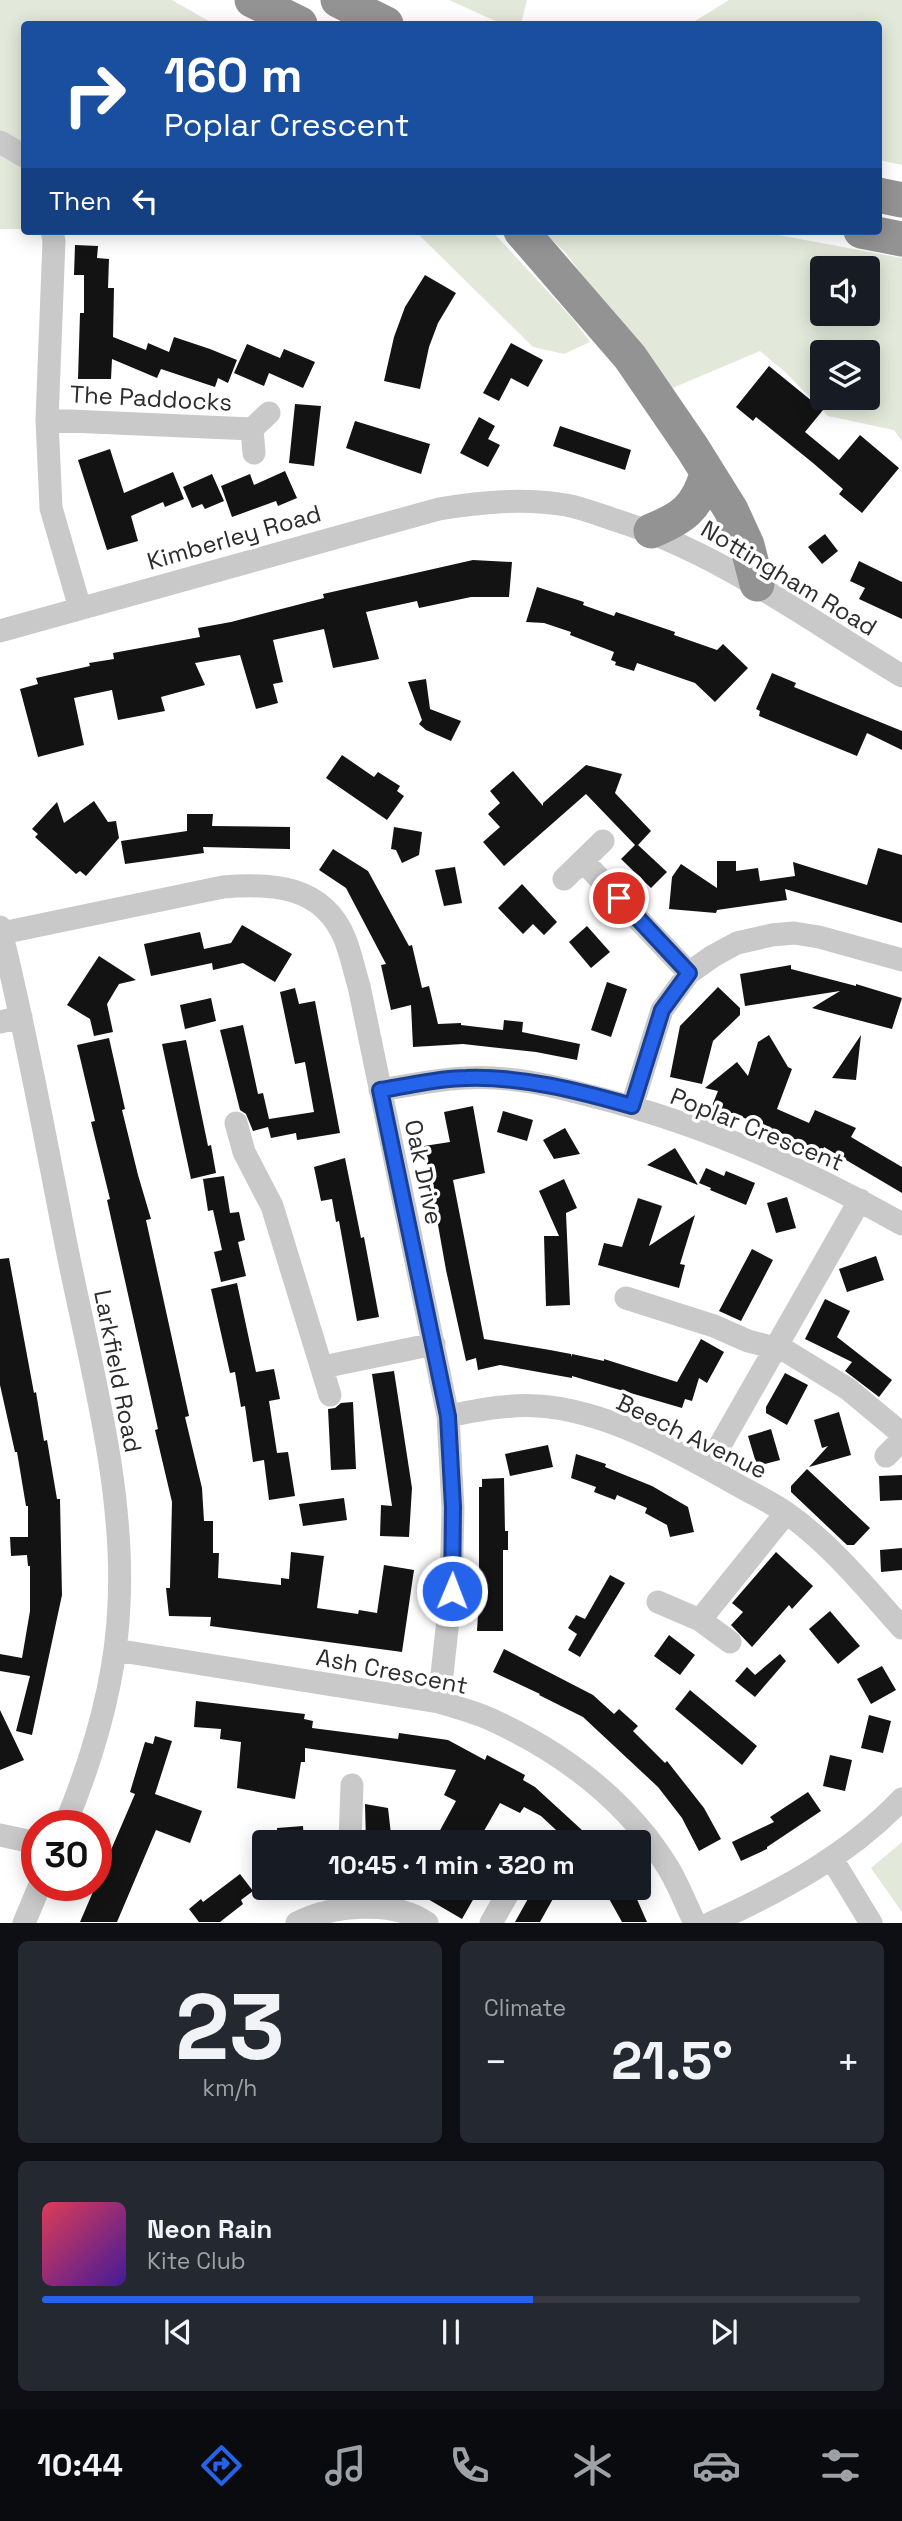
<!DOCTYPE html>
<meta charset="utf-8">
<style>
body{margin:0;font-family:"Space Grotesk",sans-serif;background:#242831;color:#f1f3f6;height:100vh;display:flex;flex-direction:column;font-size:26px;white-space:nowrap}
*{box-sizing:border-box;margin:0}
p{font-size:23px;color:#9ea1a6}
.icon{flex:none;width:38px;height:38px;fill:none;stroke:currentColor;stroke-width:2;stroke-linecap:round;stroke-linejoin:round}
.map{position:relative;height:1923px;overflow:hidden}
.sheet{display:flex;flex-direction:column;gap:18px;padding:18px;background:#0d0f14;flex:1}
.sheet>*{flex:none}
.guide{position:absolute;left:21px;top:21px;width:861px;height:214px;border-radius:7px;box-shadow:0 4px 18px #0003;background:#1a4fa0;color:#fff;overflow:hidden}
.controls{position:absolute;left:810px;top:256px;display:grid;gap:14px}
.controls a{display:grid;place-items:center;width:70px;height:70px;border-radius:7px;background:#171b24;box-shadow:0 4px 18px #0003;font-size:35px}
.speed{position:absolute;left:21px;top:1810px;display:flex;gap:14px;font-size:35px;font-weight:700;text-align:center}
.speed>*{display:grid;place-content:center;width:91px;height:91px;border-radius:50%;background:#171b24;box-shadow:0 4px 18px #0003;line-height:1}
.speed .limit{border:10px solid #d22;background:#fff;color:#111}
.pin{position:absolute;display:grid;place-items:center;width:60px;height:60px;color:#fff;margin:-30px;border:4px solid #fff;border-radius:50%;box-shadow:0 2px 7px #0007}
.me{position:absolute;width:77px;margin:-38px;rotate:1deg;stroke-linejoin:round;filter:drop-shadow(0 0 5px #0008)}
.turn{display:flex;align-items:center;gap:24px;height:147px;padding:0 28px;font-size:32px}
.turn .icon{width:91px;height:91px;stroke-width:2.5}
.turn b{display:block;font-size:49px;line-height:60px}
.then{display:flex;align-items:center;height:66px;padding:0 28px;background:#0003;gap:14px;font-size:26px}
.big{font-size:52px;font-weight:600;line-height:1.1}
.sheet .widget{flex:1;display:flex;flex-direction:column;justify-content:center;gap:10px;min-width:0;padding:0 24px;border-radius:10px;background:#242831}
.sheet .dial{align-items:center;gap:0}
.dial b{font-size:91px;line-height:1}
.song{display:flex;align-items:center;gap:21px}
.cover{width:84px;height:84px;border-radius:10px;background:linear-gradient(135deg,hsl(350 70% 55%),hsl(260 70% 35%))}
.played{height:7px;border-radius:4px;background:linear-gradient(90deg,#2563eb 60%,#363941 60%)}
.keys{display:flex;justify-content:space-around;direction:ltr}
.heat{display:flex;justify-content:space-between;align-items:center;font-size:38px;direction:ltr}
.sheet .tiles{flex:1;display:grid;gap:18px;grid-template-columns:1fr 1fr}
.widget:last-child{grid-column:span 2}
.trip{position:absolute;left:252px;top:1830px;width:399px;height:70px;border-radius:7px;background:#171b24;box-shadow:0 4px 18px #0003;font-weight:600;line-height:70px;text-align:center}
.dock{display:flex;height:112px;justify-content:space-around;align-items:center;background:#090b0e;color:#9ea1a6}
.dock .icon{width:49px;height:49px}
.dock .on{color:#2563eb}
.dock b{font-size:32px;color:#f1f3f6}
.map>svg:first-child{display:block}
.green{fill:#e2e9da;fill-rule:evenodd}
.building{fill:#131313}
.lines{fill:none;stroke-linecap:round;stroke-linejoin:round}
.minor{stroke:#c9c9c9;stroke-width:23}
.highway{stroke:#939393;stroke-width:35}
.route-casing{stroke:#184099;stroke-width:18}
.route{stroke:#2563eb;stroke-width:12}
.labels{text-anchor:middle;dominant-baseline:central;stroke-width:7;stroke-linejoin:round;paint-order:stroke}
.street-label{font-size:24px;fill:#2c2c2c;stroke:#fff}
</style>
<div class="map">
<svg width="902" height="1923" viewBox="0 0 902 1923">
<rect width="100%" height="100%" fill="#fff"/>
<path class="green" d="M 0,0 L 172,0 L 214,24 L 24,24 L 24,229 L 0,229 Z
M 449,0 L 527,0 L 521,24 L 502,24 Z
M 729,0 L 902,0 L 902,165 L 879,160 L 878,24 L 690,24 Z
M 415,231 L 492,231 L 573,319 L 590,342 L 564,354 L 533,347 Z
M 542,231 L 756,231 L 902,258 L 902,441 L 894,430 L 828,416 L 785,372 L 760,351 L 668,390 L 565,252 ZM 822,268 L 868,268 L 868,313 L 822,313 ZM 822,352 L 868,352 L 868,397 L 822,397 Z
M 902,1842 L 902,1912 L 871,1868 Z"/>
<path class="building" d="M 75,245 L 98,246 L 97,258 L 109,259 L 108,288 L 114,288 L 113,337 L 146,350 L 148,343 L 169,352 L 174,337 L 210,349 L 237,360 L 228,383 L 218,378 L 215,387 L 161,369 L 157,378 L 112,359 L 111,379 L 78,379 L 80,313 L 84,313 L 84,275 L 74,275 Z
M 425,275 L 456,293 L 438,323 L 429,347 L 420,389 L 384,381 L 394,337 L 405,307 Z
M 511,343 L 543,360 L 528,387 L 511,378 L 499,401 L 483,393 Z
M 247,344 L 280,358 L 284,349 L 315,362 L 303,388 L 269,373 L 264,386 L 234,373 Z
M 769,366 L 823,410 L 805,432 L 839,460 L 860,435 L 899,468 L 862,513 L 839,494 L 843,489 L 813,463 L 756,417 L 753,421 L 736,407 Z
M 295,404 L 321,406 L 314,466 L 289,463 Z
M 479,417 L 495,426 L 488,439 L 500,445 L 488,467 L 460,453 Z
M 355,421 L 430,444 L 421,474 L 346,448 Z
M 560,426 L 631,450 L 625,470 L 553,446 Z
M 110,449 L 124,493 L 173,472 L 184,499 L 165,507 L 163,502 L 131,516 L 138,541 L 107,550 L 78,460 Z
M 285,471 L 297,498 L 278,506 L 276,501 L 232,517 L 221,486 L 250,474 L 254,485 Z
M 212,474 L 224,501 L 205,509 L 202,504 L 192,508 L 183,487 Z
M 825,534 L 838,551 L 822,564 L 808,547 Z
M 473,560 L 512,562 L 509,597 L 471,597 L 419,608 L 417,601 L 366,612 L 379,659 L 333,668 L 324,629 L 273,640 L 283,682 L 273,684 L 278,703 L 256,709 L 240,655 L 195,663 L 205,685 L 161,697 L 165,711 L 118,720 L 112,690 L 74,698 L 84,745 L 38,757 L 20,689 L 38,684 L 36,678 L 90,666 L 89,663 L 114,659 L 113,653 L 200,637 L 198,628 L 231,622 L 324,598 L 323,594 Z
M 859,561 L 902,582 L 902,619 L 859,599 L 865,588 L 850,581 Z
M 537,587 L 584,602 L 583,605 L 614,616 L 616,612 L 675,632 L 674,635 L 717,650 L 723,644 L 748,668 L 715,702 L 695,683 L 637,663 L 634,671 L 615,665 L 616,662 L 611,660 L 614,652 L 570,635 L 571,632 L 544,623 L 526,622 Z
M 772,673 L 796,683 L 794,687 L 902,731 L 902,750 L 867,733 L 857,756 L 759,716 L 760,711 L 756,709 Z
M 426,679 L 430,709 L 461,721 L 451,741 L 426,730 L 419,724 L 422,720 L 408,682 Z
M 342,755 L 374,777 L 378,772 L 400,786 L 397,791 L 404,796 L 387,820 L 326,778 Z
M 586,765 L 622,774 L 615,793 L 651,831 L 638,845 L 667,872 L 651,888 L 621,859 L 635,845 L 586,794 L 504,866 L 483,842 L 500,827 L 488,814 L 500,803 L 490,791 L 513,771 L 543,806 L 543,803 Z
M 94,801 L 108,822 L 116,821 L 119,838 L 86,876 L 80,871 L 76,874 L 35,837 L 38,834 L 32,829 L 57,802 L 64,823 Z
M 187,814 L 213,814 L 212,826 L 290,827 L 290,849 L 203,847 L 204,853 L 125,864 L 121,841 L 187,831 Z
M 394,827 L 422,832 L 419,855 L 402,863 L 396,850 L 391,849 Z
M 878,848 L 902,855 L 902,923 L 785,889 L 787,900 L 717,910 L 716,913 L 669,909 L 672,877 L 681,864 L 717,888 L 717,861 L 736,861 L 736,871 L 758,868 L 760,881 L 795,876 L 793,862 L 867,885 Z
M 333,849 L 368,871 L 409,946 L 412,945 L 422,988 L 429,986 L 438,1024 L 461,1023 L 461,1025 L 503,1030 L 504,1020 L 523,1022 L 522,1032 L 580,1044 L 577,1060 L 536,1052 L 463,1044 L 413,1047 L 411,1005 L 391,1010 L 381,965 L 386,964 L 346,888 L 319,870 Z
M 455,867 L 462,903 L 444,906 L 435,870 Z
M 522,884 L 557,922 L 544,935 L 533,924 L 523,934 L 498,908 Z
M 242,925 L 292,954 L 275,982 L 243,963 L 213,970 L 212,963 L 151,976 L 144,944 L 200,932 L 204,949 L 231,943 Z
M 587,926 L 610,952 L 591,968 L 569,942 Z
M 99,956 L 136,980 L 119,984 L 107,1004 L 113,1032 L 94,1036 L 90,1019 L 67,1005 Z
M 791,965 L 791,969 L 856,986 L 856,984 L 902,998 L 892,1029 L 812,1008 L 840,991 L 745,1006 L 740,974 Z
M 607,982 L 627,989 L 611,1037 L 591,1030 Z
M 718,987 L 740,1008 L 740,1015 L 713,1041 L 702,1084 L 670,1077 L 680,1026 Z
M 295,988 L 299,1004 L 315,1001 L 340,1133 L 297,1140 L 296,1133 L 271,1138 L 268,1127 L 253,1131 L 246,1114 L 240,1110 L 220,1030 L 243,1025 L 258,1094 L 263,1093 L 269,1119 L 314,1112 L 305,1062 L 295,1064 L 280,992 Z
M 211,998 L 216,1021 L 185,1029 L 180,1005 Z
M 769,1035 L 788,1067 L 792,1069 L 777,1109 L 809,1123 L 815,1110 L 856,1128 L 851,1137 L 902,1167 L 902,1193 L 824,1147 L 822,1152 L 768,1127 L 712,1106 L 718,1091 L 705,1088 L 737,1062 L 748,1076 L 758,1042 Z
M 861,1035 L 856,1080 L 832,1078 Z
M 109,1038 L 125,1109 L 122,1110 L 138,1175 L 151,1219 L 146,1220 L 189,1416 L 185,1417 L 202,1488 L 204,1521 L 213,1521 L 213,1553 L 219,1553 L 218,1578 L 281,1585 L 281,1578 L 289,1579 L 291,1552 L 324,1556 L 317,1608 L 358,1614 L 359,1610 L 377,1613 L 384,1565 L 414,1570 L 402,1652 L 210,1626 L 211,1617 L 169,1616 L 166,1588 L 170,1588 L 172,1502 L 155,1430 L 158,1429 L 107,1200 L 110,1199 L 91,1122 L 95,1121 L 77,1045 Z
M 186,1040 L 208,1146 L 211,1145 L 216,1173 L 191,1179 L 162,1044 Z
M 473,1106 L 485,1173 L 453,1180 L 484,1339 L 550,1350 L 571,1354 L 571,1357 L 572,1354 L 604,1361 L 604,1359 L 677,1382 L 701,1339 L 724,1352 L 707,1383 L 699,1378 L 692,1401 L 685,1399 L 682,1408 L 572,1376 L 572,1378 L 500,1365 L 478,1370 L 476,1358 L 466,1361 L 446,1270 L 424,1146 L 450,1142 L 444,1112 Z
M 503,1111 L 533,1120 L 527,1141 L 497,1132 Z
M 565,1128 L 580,1154 L 554,1159 L 543,1140 Z
M 675,1148 L 698,1185 L 647,1165 Z
M 345,1158 L 361,1238 L 364,1237 L 379,1317 L 357,1321 L 339,1221 L 336,1222 L 332,1199 L 321,1201 L 314,1167 Z
M 706,1168 L 724,1176 L 726,1171 L 755,1183 L 746,1205 L 710,1190 L 711,1188 L 699,1183 Z
M 224,1176 L 230,1213 L 239,1212 L 245,1240 L 238,1242 L 246,1276 L 221,1282 L 214,1252 L 222,1250 L 213,1210 L 208,1211 L 203,1179 Z
M 564,1179 L 577,1208 L 566,1213 L 570,1305 L 546,1306 L 544,1236 L 559,1236 L 539,1191 Z
M 787,1197 L 796,1228 L 776,1233 L 767,1203 Z
M 638,1198 L 662,1206 L 649,1246 L 695,1215 L 680,1264 L 685,1265 L 679,1288 L 598,1265 L 604,1243 L 622,1247 Z
M 752,1249 L 773,1260 L 741,1321 L 719,1311 Z
M 876,1256 L 884,1280 L 847,1292 L 839,1269 Z
M 9,1258 L 34,1393 L 36,1392 L 44,1441 L 47,1440 L 57,1499 L 60,1499 L 62,1595 L 32,1735 L 16,1731 L 30,1676 L 0,1671 L 0,1654 L 22,1658 L 30,1611 L 30,1566 L 28,1566 L 27,1555 L 11,1556 L 10,1537 L 28,1537 L 28,1506 L 26,1506 L 17,1452 L 15,1452 L 0,1385 L 0,1259 Z
M 237,1283 L 256,1372 L 274,1369 L 280,1399 L 269,1401 L 277,1453 L 288,1452 L 295,1496 L 269,1500 L 264,1460 L 253,1462 L 245,1406 L 241,1407 L 235,1372 L 230,1373 L 211,1289 Z
M 825,1299 L 850,1311 L 837,1337 L 892,1380 L 879,1397 L 845,1371 L 852,1362 L 805,1339 Z
M 394,1371 L 412,1488 L 409,1537 L 380,1536 L 381,1505 L 392,1506 L 372,1374 Z
M 785,1373 L 808,1385 L 787,1425 L 766,1413 L 766,1407 Z
M 353,1402 L 356,1469 L 331,1470 L 328,1409 L 335,1408 L 341,1403 Z
M 839,1412 L 851,1455 L 809,1467 L 828,1446 L 822,1448 L 814,1420 Z
M 771,1429 L 780,1460 L 757,1466 L 748,1436 Z
M 548,1445 L 553,1467 L 510,1476 L 505,1454 Z
M 576,1454 L 606,1464 L 605,1467 L 652,1486 L 688,1507 L 694,1532 L 670,1537 L 667,1525 L 645,1513 L 647,1508 L 617,1495 L 615,1500 L 594,1492 L 596,1487 L 571,1478 Z
M 807,1469 L 870,1528 L 854,1545 L 847,1545 L 791,1492 L 791,1486 Z
M 902,1475 L 902,1500 L 880,1501 L 879,1476 Z
M 504,1478 L 505,1531 L 508,1531 L 508,1550 L 503,1550 L 503,1631 L 477,1631 L 479,1597 L 479,1487 L 482,1487 L 482,1479 Z
M 344,1498 L 347,1520 L 303,1526 L 299,1504 Z
M 902,1548 L 902,1570 L 881,1572 L 880,1550 Z
M 776,1552 L 813,1586 L 792,1609 L 789,1605 L 752,1647 L 731,1625 L 743,1612 L 732,1603 Z
M 610,1575 L 625,1583 L 580,1657 L 568,1650 L 577,1634 L 568,1628 L 576,1615 L 585,1619 Z
M 830,1611 L 860,1646 L 838,1664 L 809,1629 Z
M 669,1635 L 695,1655 L 680,1675 L 654,1656 Z
M 504,1649 L 593,1695 L 614,1714 L 619,1709 L 638,1726 L 633,1731 L 665,1763 L 667,1761 L 704,1808 L 721,1839 L 699,1851 L 682,1818 L 658,1787 L 583,1717 L 539,1695 L 540,1694 L 493,1672 Z
M 780,1654 L 786,1661 L 755,1697 L 735,1681 L 747,1667 L 755,1675 Z
M 882,1666 L 896,1690 L 871,1704 L 857,1679 Z
M 690,1690 L 757,1746 L 742,1765 L 675,1709 Z
M 196,1701 L 305,1714 L 304,1719 L 313,1721 L 312,1728 L 398,1739 L 399,1733 L 448,1740 L 485,1760 L 487,1755 L 525,1775 L 523,1780 L 535,1787 L 583,1831 L 577,1843 L 570,1843 L 541,1816 L 524,1807 L 520,1813 L 500,1803 L 477,1843 L 454,1843 L 438,1834 L 456,1801 L 444,1795 L 456,1770 L 305,1748 L 305,1762 L 301,1762 L 295,1799 L 237,1788 L 241,1742 L 220,1739 L 221,1729 L 194,1727 Z
M 0,1710 L 24,1760 L 0,1770 Z
M 869,1715 L 891,1721 L 883,1753 L 861,1748 Z
M 155,1736 L 172,1741 L 155,1794 L 202,1811 L 190,1843 L 156,1830 L 117,1922 L 80,1922 L 135,1794 L 130,1792 L 145,1742 L 153,1744 Z
M 830,1755 L 852,1760 L 845,1791 L 823,1786 Z
M 808,1792 L 821,1811 L 767,1847 L 767,1849 L 741,1861 L 732,1842 L 774,1822 L 770,1817 Z
M 365,1804 L 388,1808 L 392,1843 L 366,1843 Z
M 303,1826 L 304,1843 L 278,1843 L 277,1828 Z
M 240,1874 L 253,1891 L 241,1900 L 243,1904 L 220,1922 L 199,1922 L 189,1909 L 201,1899 L 203,1902 Z
M 409,1888 L 458,1888 L 474,1898 L 462,1919 Z
M 534,1888 L 559,1888 L 540,1922 L 515,1922 Z
M 603,1888 L 632,1888 L 647,1922 L 622,1922 Z"/>
<g class="lines">
<path class="minor" d="M 0,142 L 24,156
M 47,420 L 54,241 L 52,231
M 254,453 L 252,429 L 269,413
M 80,608 L 51,508 L 47,420 L 252,429
M 0,631 L 439,509 C 481,502 523,498 566,505 C 582,508 597,514 612,519 C 719,552 807,619 902,676
M 583,861 L 689,973
M 564,879 L 603,841
M 0,927 C 26,1033 46,1142 67,1249 C 90,1364 125,1488 119,1605 C 116,1681 94,1755 65,1825
M 2,933 L 223,887 C 272,883 323,885 345,939 C 351,954 354,970 359,986 L 448,1416 L 453,1508 L 451,1592 L 439,1702
M 0,1022 L 21,1017
M 380,1090 C 408,1086 437,1079 465,1078 C 507,1075 550,1085 591,1096 C 700,1123 805,1169 902,1224
M 632,1106 L 662,1010 L 689,973 L 713,956 L 737,943 L 772,935 L 794,933 L 819,937 L 902,960
M 236,1123 L 244,1152 L 272,1206 L 330,1395
M 626,1298 L 714,1326 L 748,1341 L 786,1351 L 848,1389 L 902,1434
M 323,1367 L 434,1344
M 448,1416 C 478,1410 507,1404 538,1406 C 605,1410 676,1450 734,1483 C 751,1493 769,1501 785,1512 C 830,1543 866,1588 902,1628
M 886,1456 L 902,1440
M 707,1468 L 860,1200
M 658,1602 L 700,1620 L 730,1642
M 700,1620 L 786,1513
M 115,1650 L 439,1702 C 455,1707 474,1712 490,1719 C 562,1752 627,1800 669,1869 C 679,1886 686,1905 695,1923
M 0,1835 L 37,1843
M 350,1843 L 352,1785
M 832,1859 L 871,1923
M 24,1923 L 40,1885
M 297,1923 C 332,1905 393,1899 427,1923
M 491,1923 L 511,1888
M 711,1923 C 781,1891 849,1855 902,1799"/>
<path class="highway" d="M 252,0 L 300,24
M 338,0 L 386,24
M 878,195 L 902,200
M 521,231 L 630,357 L 693,449 L 731,510 L 747,545 L 757,584
M 861,231 L 902,239
M 651,531 C 683,518 697,508 707,474"/>
</g>
<g class="lines">
<g class="route-casing">
<path id="route" d="M 452,1591 L 453,1507 L 448,1416 L 380,1090 C 408,1086 438,1078 466,1078 C 522,1076 579,1091 632,1106 L 662,1010 L 689,973 L 619,898"/>
</g>
<use href="#route" class="route"/>
</g>
<g class="labels">
<g class="street-label">
<text transform="translate(151 398) rotate(3)">The Paddocks</text>
<text transform="translate(234 537) rotate(-16)">Kimberley Road</text>
<text transform="translate(789 578) rotate(31)">Nottingham Road</text>
<text transform="translate(757 1129) rotate(22)">Poplar Crescent</text>
<text transform="translate(424 1172) rotate(78)">Oak Drive</text>
<text transform="translate(118 1371) rotate(79)">Larkfield Road</text>
<text transform="translate(692 1436) rotate(26)">Beech Avenue</text>
<text transform="translate(392 1671) rotate(11)">Ash Crescent</text>
</g>
</g>
</svg>
<div class="controls">
<a><svg class="icon" aria-label="sound" viewBox="0 0 24 24"><path d="M4 9h4l5-4v14l-5-4H4zM17 9q2 3 0 6"/></svg></a>
<a><svg class="icon" aria-label="layers" viewBox="0 0 24 24"><path d="M12 4l9 5-9 5-9-5zM3 14l9 5 9-5"/></svg></a>
</div>
<div class="speed"><div class="limit">30</div></div>
<div class="pin" style="left:619px;top:898px;background:#d93025"><svg class="icon" aria-label="arrive" viewBox="0 0 24 24"><path d="M6 21V4h12l-3 4 3 4H6"/></svg></div>
<svg class="me" style="left:452px;top:1591px" viewBox="-20 -20 40 40"><circle r="17" fill="#2563eb" stroke="#fff" stroke-width="3"/><path d="M0-11L8 9 0 5-8 9z" fill="#fff"/></svg>
<div class="trip">10:45 · 1 min · 320 m</div>
<div class="guide">
<div class="turn"><svg class="icon" aria-label="right" viewBox="0 0 24 24"><path d="M7 20v-9h11M14 6l5 5-5 5"/></svg><div><b>160 m</b>Poplar Crescent</div></div>
<div class="then">Then<svg class="icon" aria-label="left" viewBox="0 0 24 24"><path d="M17 20v-9H6M10 6l-5 5 5 5"/></svg></div>
</div>
</div>
<section class="sheet">
<div class="tiles">
<div class="widget dial"><b>23</b><p>km/h</p></div>
<div class="widget"><p>Climate</p>
<div class="heat"><a>−</a><b class="big">21.5°</b><a>+</a></div>
</div>
<div class="widget">
<div class="song"><i class="cover"></i><div><b>Neon Rain</b><p>Kite Club</p></div></div>
<div class="played"></div>
<div class="keys"><svg class="icon" aria-label="previous" viewBox="0 0 24 24"><path d="M18 5L8 12l10 7zM5 5v14"/></svg><svg class="icon" aria-label="pause" viewBox="0 0 24 24"><path d="M8 5v14M16 5v14"/></svg><svg class="icon" aria-label="next" viewBox="0 0 24 24"><path d="M6 5l10 7-10 7zM19 5v14"/></svg></div>
</div>
</div>
</section>
<nav class="dock">
<b>10:44</b>
<svg class="icon on" aria-label="directions" viewBox="0 0 24 24"><path d="M12 3l9 9-9 9-9-9zM9 14v-3h6M13 9l2 2-2 2"/></svg>
<svg class="icon" aria-label="music" viewBox="0 0 24 24"><path d="M9 18V5l10-2v13"/><circle cx="6" cy="18" r="3"/><circle cx="16" cy="16" r="3"/></svg>
<svg class="icon" aria-label="phone" viewBox="0 0 24 24"><path d="M5 4h4l2 5-3 2q2 4 5 5l2-3 5 2v4C11 20 4 13 5 4z"/></svg>
<svg class="icon" aria-label="climate" viewBox="0 0 24 24"><path d="M12 3v18M4 7l16 10M4 17L20 7"/></svg>
<svg class="icon" aria-label="car" viewBox="0 0 24 24"><path d="M5 17H2v-5l4-1 3-4h7l3 4 3 1v5h-3M9 17h6M6 11h13"/><circle cx="7" cy="17" r="2"/><circle cx="17" cy="17" r="2"/></svg>
<svg class="icon" aria-label="filters" viewBox="0 0 24 24"><path d="M4 7h16M4 17h16"/><circle cx="9" cy="7" r="2"/><circle cx="15" cy="17" r="2"/></svg>
</nav>
